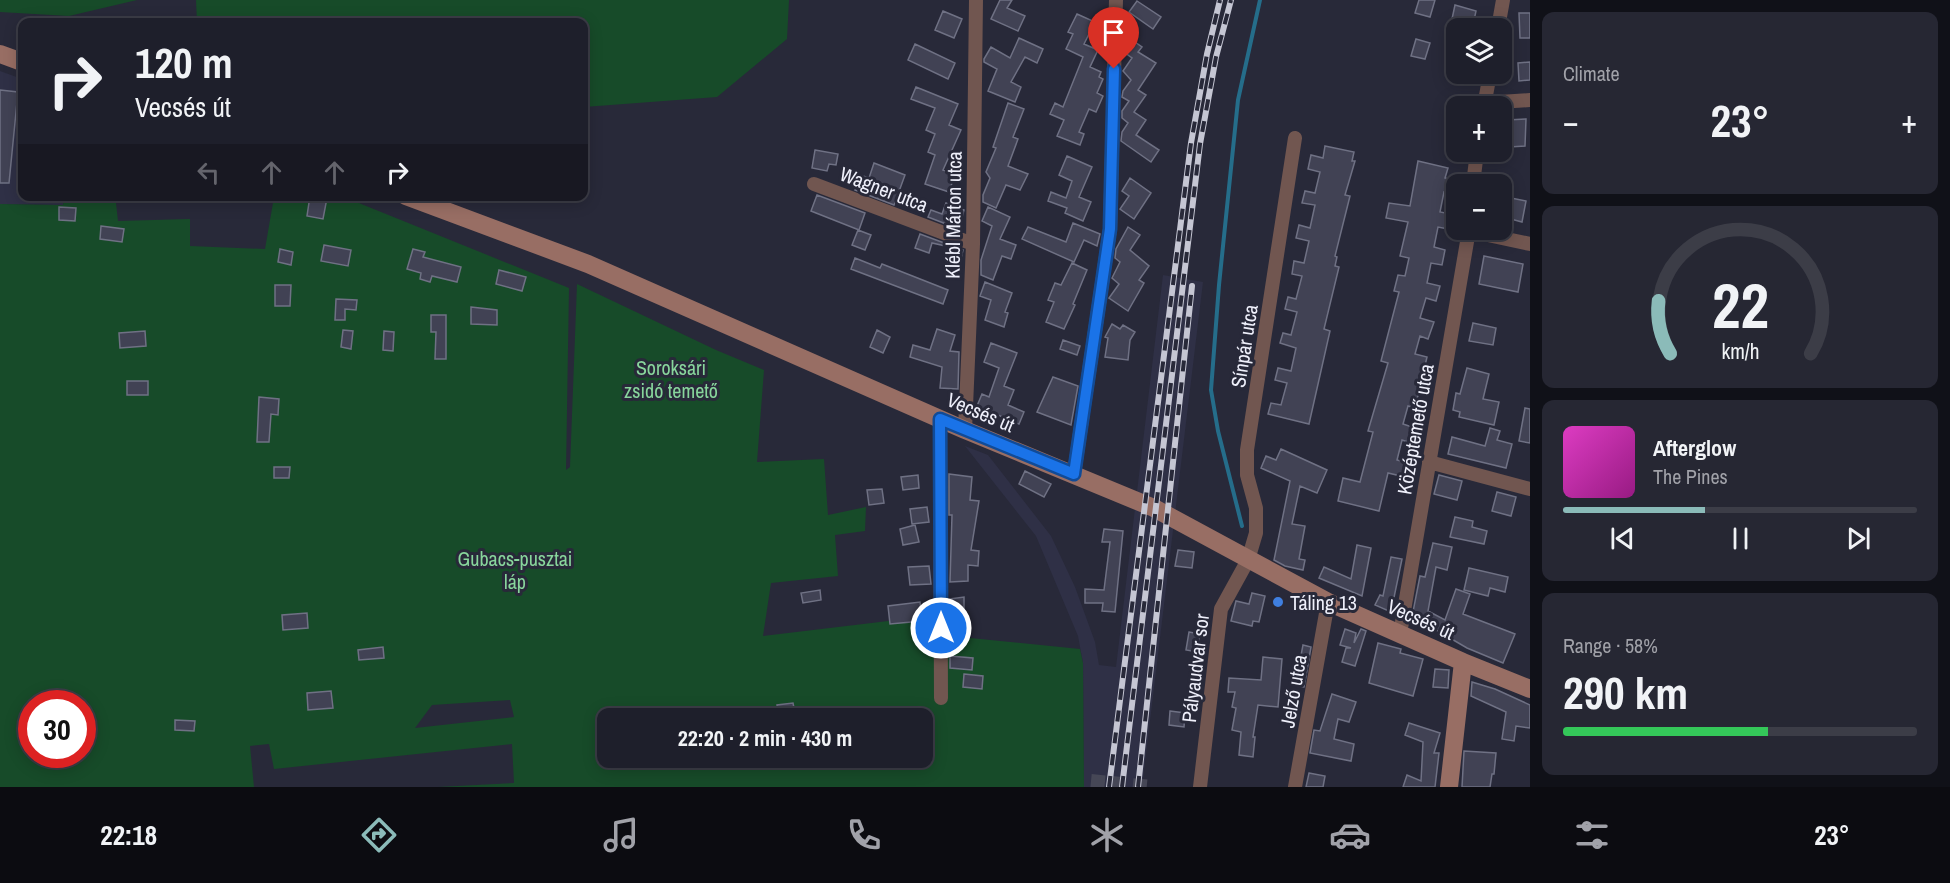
<!DOCTYPE html>
<meta charset="utf-8">
<style>
body{margin:0;font-family:"Archivo Narrow",sans-serif;background:#262733;color:#f1f3f6;height:100vh;display:flex;flex-direction:column;font-size:22px;white-space:nowrap}
*{box-sizing:border-box;margin:0}
p{font-size:20px;color:#a1a2a9}
.icon{flex:none;width:33px;height:33px;fill:none;stroke:currentColor;stroke-width:2;stroke-linecap:round;stroke-linejoin:round}
.map{position:relative;flex:1;overflow:hidden}
.details{display:flex;flex-direction:column;gap:12px;padding:12px;background:#101118;width:420px}
.details>*{flex:none}
.top-card{position:absolute;left:18px;top:18px;width:570px;height:183px;border-radius:12px;box-shadow:0 3px 15px #0003,0 0 0 2px #3c3d47;background:#1e1f2b;color:#f1f3f6;overflow:hidden}
.buttons{position:absolute;left:1446px;top:18px;display:grid;gap:12px}
.buttons a{display:grid;place-items:center;width:66px;height:66px;border-radius:12px;background:#1e1f2b;box-shadow:0 3px 15px #0003,0 0 0 2px #3c3d47;font-size:30px}
.speed{position:absolute;left:18px;top:690px;display:flex;gap:12px;font-size:30px;font-weight:700;text-align:center}
.speed>*{display:grid;place-content:center;width:78px;height:78px;border-radius:50%;background:#1e1f2b;box-shadow:0 3px 15px #0003,0 0 0 2px #3c3d47;line-height:1}
.speed .limit{border:9px solid #d22;background:#fff;color:#111}
.pin{position:absolute;display:grid;place-items:center;width:51px;height:51px;color:#fff;margin:-62px -26px;border-radius:50% 50% 50% 0;rotate:-45deg;box-shadow:0 0 6px #0007}
.pin .icon{rotate:45deg}
.me{position:absolute;width:66px;margin:-33px;rotate:0deg;stroke-linejoin:round;filter:drop-shadow(0 0 4px #0008)}
.turn{display:flex;align-items:center;gap:21px;height:126px;padding:0 18px;font-size:27px}
.turn .icon{width:78px;height:78px;stroke-width:2.5}
.turn b{display:block;font-size:42px;line-height:51px}
.lanes{display:flex;align-items:center;height:57px;padding:0 18px;background:#0003;justify-content:center;gap:30px;direction:ltr}
.lanes .off{opacity:.35}
.big{font-size:45px;font-weight:700;line-height:1.1}
.details .card{flex:1;display:flex;flex-direction:column;justify-content:center;gap:9px;min-width:0;padding:0 21px;border-radius:12px;background:#262733}
.details .dial{align-items:center;gap:0}
.dial svg{height:156px;overflow:visible;fill:none;stroke:#3c3d47;stroke-width:7;stroke-linecap:round;text-anchor:middle}
.dial text{fill:#f1f3f6;stroke:none}
.song{display:flex;align-items:center;gap:18px}
.cover{width:72px;height:72px;border-radius:9px;background:linear-gradient(135deg,hsl(310 70% 55%),hsl(310 70% 35%))}
.played{height:6px;border-radius:3px;background:linear-gradient(90deg,#8bbbb9 40%,#3c3d47 40%)}
.keys{display:flex;justify-content:space-around;direction:ltr}
.heat{display:flex;justify-content:space-between;align-items:center;font-size:33px;direction:ltr}
.charge{height:9px;border-radius:4px;background:linear-gradient(90deg,#34c759 58%,#3c3d47 0)}
.trip{position:absolute;left:597px;top:708px;width:336px;height:60px;border-radius:12px;background:#1e1f2b;box-shadow:0 3px 15px #0003,0 0 0 2px #3c3d47;font-weight:700;line-height:60px;text-align:center}
.menu{display:flex;height:96px;justify-content:space-around;align-items:center;background:#0c0c11;color:#a1a2a9}
.menu .icon{width:42px;height:42px}
.menu .selected{color:#8bbbb9}
.menu b{font-size:27px;color:#f1f3f6}
main{display:flex;flex:1;min-height:0}
.map>svg:first-child{display:block}
.built{fill:#2f3046}
.green{fill:#174b29;fill-rule:evenodd}
.lines{fill:none;stroke-linecap:round;stroke-linejoin:round}
.stream{stroke:#256d8a;stroke-width:4}
.building{fill:#414254;stroke:#6f7184;stroke-width:1.5}
.street-tunnel{stroke:#464756;stroke-width:14;stroke-dasharray:14 7;stroke-linecap:butt}
.street{stroke:#715650;stroke-width:14}
.secondary{stroke:#986e64;stroke-width:18}
.rail-casing{stroke:#c5c6d3;stroke-width:6}
.rail{stroke:#282939;stroke-width:4;stroke-dasharray:11;stroke-linecap:butt}
.route-casing{stroke:#114b97;stroke-width:15}
.route{stroke:#1a73e8;stroke-width:10}
.shop-dot{fill:#3f7fe0;stroke:#282939;stroke-width:2}
.labels{text-anchor:middle;dominant-baseline:central;stroke-width:6;stroke-linejoin:round;paint-order:stroke}
.street-label{font-size:20px;fill:#eff0fb;stroke:#282939}
.park-label{font-size:20px;fill:#88d69c;stroke:#282939}
.poi-label{font-size:20px;fill:#eff0fb;stroke:#282939;text-anchor:start}
</style>
<main>
<div class="map">
<svg width="1530" height="787" viewBox="0 0 1530 787">
<rect width="100%" height="100%" fill="#282939"/>
<path class="built" d="M 0,71 L 22,79 L 22,196 L 64,197 L 63,205 L 0,204 Z
M 1163,275 L 1203,282 L 1142,787 L 1084,787 L 1083,663 L 1078,636 L 1036,536 L 965,446 L 988,455 L 1051,536 L 1075,587 L 1095,642 L 1099,665 L 1116,667 Z"/>
<path class="green" d="M 0,0 L 137,0 L 69,16 L 0,12 Z
M 196,0 L 789,0 L 787,39 L 717,97 L 584,107 L 584,22 L 197,22 Z
M 64,197 L 163,197 L 164,200 L 116,203 L 118,221 L 190,219 L 190,246 L 265,249 L 274,197 L 344,197 L 569,288 L 566,470 L 570,467 L 577,284 L 716,350 L 764,370 L 757,462 L 824,459 L 828,515 L 866,507 L 865,531 L 835,535 L 838,576 L 771,583 L 763,636 L 930,616 L 930,634 L 1080,649 L 1083,663 L 1084,787 L 438,787 L 514,783 L 512,744 L 274,769 L 269,744 L 250,746 L 254,787 L 0,787 L 0,204 L 63,205 ZM 510,700 L 514,717 L 415,728 L 432,705 ZM 32,704 L 82,704 L 82,754 L 32,754 ZM 608,718 L 922,718 L 922,758 L 608,758 Z"/>
<g class="lines">
<path class="stream" d="M 1242,526 L 1218,431 L 1211,390 L 1219,285 L 1238,100 L 1260,0"/>
</g>
<path class="building" d="M 1000,0 L 1012,0 L 1007,8 L 1025,16 L 1018,31 L 991,19 Z
M 1419,0 L 1435,0 L 1430,17 L 1415,13 Z
M 1137,1 L 1161,17 L 1153,29 L 1129,12 Z
M 1455,5 L 1476,11 L 1473,25 L 1452,19 Z
M 943,11 L 962,19 L 954,38 L 935,30 Z
M 1519,13 L 1530,13 L 1530,38 L 1520,38 Z
M 1077,14 L 1095,22 L 1084,44 L 1098,50 L 1090,67 L 1101,72 L 1099,77 L 1103,79 L 1097,93 L 1103,96 L 1096,112 L 1089,109 L 1079,132 L 1084,134 L 1080,145 L 1057,136 L 1064,120 L 1050,114 L 1055,103 L 1063,107 L 1083,57 L 1066,49 L 1073,34 L 1068,32 Z
M 1019,38 L 1043,49 L 1037,63 L 1025,57 L 1011,82 L 1021,87 L 1015,102 L 988,91 L 997,69 L 984,62 L 984,59 L 991,47 L 1010,58 Z
M 1416,39 L 1430,43 L 1425,59 L 1411,56 Z
M 1132,40 L 1142,47 L 1138,52 L 1156,63 L 1138,90 L 1146,95 L 1134,112 L 1146,120 L 1136,135 L 1159,150 L 1151,162 L 1121,141 L 1122,132 L 1128,123 L 1122,118 L 1122,111 L 1129,101 L 1122,97 L 1123,91 L 1131,80 L 1123,71 L 1132,58 L 1124,52 Z
M 915,44 L 955,63 L 948,79 L 908,60 Z
M 1530,62 L 1530,80 L 1519,81 L 1518,63 Z
M 916,87 L 958,104 L 949,125 L 961,130 L 943,170 L 955,174 L 949,192 L 925,184 L 935,155 L 928,152 L 935,134 L 926,130 L 935,108 L 911,99 Z
M 0,90 L 18,92 L 9,183 L 0,183 Z
M 1008,103 L 1024,109 L 1013,137 L 1018,139 L 1008,166 L 1028,174 L 1020,190 L 1006,185 L 996,208 L 983,202 L 983,195 L 990,178 L 986,172 L 996,148 L 993,147 Z
M 1526,119 L 1525,146 L 1509,147 L 1507,120 Z
M 1325,146 L 1354,152 L 1352,161 L 1355,161 L 1345,195 L 1350,196 L 1335,256 L 1337,257 L 1335,266 L 1339,267 L 1324,329 L 1330,331 L 1309,424 L 1268,414 L 1271,403 L 1281,405 L 1287,383 L 1275,380 L 1278,368 L 1291,371 L 1296,348 L 1280,343 L 1283,333 L 1291,335 L 1297,312 L 1285,309 L 1288,297 L 1296,299 L 1302,276 L 1292,274 L 1294,261 L 1304,263 L 1309,241 L 1296,238 L 1299,225 L 1310,228 L 1315,205 L 1302,203 L 1305,191 L 1315,193 L 1320,172 L 1308,169 L 1311,155 L 1323,158 Z
M 815,150 L 838,154 L 836,165 L 829,164 L 827,171 L 812,168 Z
M 1067,156 L 1092,167 L 1079,197 L 1091,202 L 1083,221 L 1065,213 L 1067,208 L 1048,201 L 1051,192 L 1066,198 L 1072,181 L 1059,175 Z
M 1418,161 L 1448,168 L 1445,178 L 1457,181 L 1453,195 L 1444,192 L 1440,212 L 1456,215 L 1454,230 L 1438,227 L 1434,247 L 1445,250 L 1442,265 L 1431,263 L 1427,283 L 1440,286 L 1436,301 L 1426,298 L 1420,318 L 1434,322 L 1428,339 L 1420,336 L 1415,354 L 1427,357 L 1415,408 L 1408,406 L 1403,424 L 1415,428 L 1411,443 L 1402,440 L 1397,460 L 1408,463 L 1405,477 L 1388,473 L 1379,511 L 1338,501 L 1343,478 L 1360,482 L 1373,432 L 1368,431 L 1388,363 L 1381,361 L 1399,292 L 1394,291 L 1398,275 L 1405,276 L 1409,258 L 1400,256 L 1408,222 L 1386,218 L 1389,203 L 1410,206 Z
M 874,163 L 905,175 L 894,205 L 855,190 L 860,175 L 869,178 Z
M 1130,178 L 1151,193 L 1134,219 L 1120,209 L 1129,196 L 1122,191 Z
M 817,195 L 865,213 L 859,230 L 811,211 Z
M 310,196 L 327,198 L 323,219 L 307,216 Z
M 1511,198 L 1526,201 L 1522,222 L 1507,218 Z
M 946,203 L 964,210 L 959,229 L 928,217 L 931,210 L 942,214 Z
M 59,207 L 76,208 L 75,221 L 59,220 Z
M 988,207 L 1010,217 L 1000,239 L 1016,245 L 1011,259 L 1002,256 L 993,280 L 981,275 L 981,260 L 992,226 L 982,221 Z
M 1073,223 L 1100,234 L 1097,246 L 1084,240 L 1074,262 L 1022,239 L 1028,227 L 1066,242 Z
M 101,226 L 124,229 L 122,242 L 100,239 Z
M 1128,227 L 1140,235 L 1130,250 L 1149,266 L 1139,280 L 1144,283 L 1128,311 L 1109,298 L 1119,284 L 1112,278 L 1120,262 L 1115,258 L 1116,249 Z
M 858,230 L 871,235 L 865,250 L 852,245 Z
M 920,234 L 963,250 L 960,263 L 947,261 L 950,247 L 932,243 L 929,253 L 915,248 Z
M 324,245 L 351,250 L 348,266 L 321,261 Z
M 280,249 L 293,252 L 291,265 L 278,262 Z
M 413,249 L 425,252 L 423,257 L 461,267 L 457,282 L 432,276 L 430,282 L 420,279 L 421,273 L 407,269 Z
M 1484,256 L 1523,264 L 1518,292 L 1479,284 Z
M 855,258 L 880,268 L 882,264 L 948,290 L 943,304 L 851,269 Z
M 1072,263 L 1087,270 L 1073,304 L 1075,305 L 1064,329 L 1046,322 L 1054,302 L 1048,300 L 1055,283 L 1061,285 Z
M 499,270 L 526,277 L 522,291 L 496,284 Z
M 985,282 L 1012,293 L 1005,312 L 1008,313 L 1004,327 L 985,320 L 991,300 L 980,296 Z
M 275,285 L 291,285 L 290,306 L 275,306 Z
M 336,299 L 357,300 L 356,310 L 345,309 L 345,320 L 335,320 Z
M 471,307 L 497,310 L 497,325 L 471,324 Z
M 431,315 L 446,315 L 446,359 L 435,359 L 436,332 L 431,332 Z
M 1473,323 L 1496,328 L 1493,345 L 1469,341 Z
M 1112,324 L 1120,329 L 1123,325 L 1135,332 L 1130,340 L 1128,360 L 1105,357 L 1108,338 L 1105,337 Z
M 937,329 L 955,335 L 950,351 L 959,352 L 958,389 L 940,388 L 942,367 L 910,357 L 913,345 L 930,350 Z
M 343,330 L 353,331 L 351,349 L 341,347 Z
M 877,330 L 890,337 L 883,353 L 870,347 Z
M 145,331 L 146,346 L 120,348 L 119,333 Z
M 384,331 L 394,332 L 393,351 L 383,350 Z
M 1063,340 L 1080,346 L 1077,355 L 1060,349 Z
M 991,343 L 1017,353 L 1004,386 L 1014,390 L 1008,405 L 1024,412 L 1019,424 L 977,406 L 982,394 L 989,397 L 999,368 L 984,362 Z
M 1467,368 L 1489,374 L 1483,399 L 1499,402 L 1494,425 L 1459,417 L 1460,412 L 1453,410 L 1456,393 L 1460,394 Z
M 1053,377 L 1078,386 L 1071,425 L 1037,412 Z
M 127,381 L 148,381 L 148,395 L 127,395 Z
M 259,397 L 279,399 L 278,415 L 271,414 L 269,442 L 257,442 Z
M 1525,408 L 1530,409 L 1530,443 L 1519,441 Z
M 1490,428 L 1500,431 L 1497,440 L 1512,444 L 1506,468 L 1448,454 L 1452,437 L 1485,446 Z
M 1281,449 L 1327,470 L 1317,493 L 1300,486 L 1292,524 L 1305,526 L 1299,559 L 1305,560 L 1303,570 L 1285,566 L 1274,560 L 1290,481 L 1261,468 L 1266,456 L 1276,460 Z
M 274,467 L 290,467 L 289,478 L 274,478 Z
M 1025,471 L 1051,484 L 1044,497 L 1019,484 Z
M 949,474 L 972,477 L 970,500 L 979,501 L 971,550 L 979,551 L 978,566 L 968,565 L 968,581 L 950,582 L 952,515 L 949,515 Z
M 918,475 L 919,488 L 903,490 L 901,477 Z
M 1439,475 L 1462,481 L 1457,500 L 1434,494 Z
M 882,489 L 884,503 L 869,505 L 867,490 Z
M 1497,492 L 1516,497 L 1511,516 L 1492,511 Z
M 927,507 L 929,522 L 912,524 L 910,509 Z
M 1455,517 L 1473,521 L 1472,527 L 1487,531 L 1484,544 L 1450,537 Z
M 915,525 L 919,542 L 903,545 L 900,529 Z
M 1104,529 L 1123,531 L 1115,612 L 1102,611 L 1103,603 L 1085,603 L 1085,589 L 1104,590 L 1110,542 L 1102,542 Z
M 1433,543 L 1452,547 L 1447,570 L 1436,567 L 1428,611 L 1445,620 L 1456,589 L 1470,594 L 1463,614 L 1515,634 L 1503,663 L 1467,648 L 1438,631 L 1428,627 L 1426,630 L 1411,622 L 1420,576 L 1425,577 Z
M 1357,545 L 1371,548 L 1362,596 L 1319,578 L 1324,567 L 1351,579 Z
M 1178,550 L 1194,552 L 1192,568 L 1175,566 Z
M 1391,557 L 1402,559 L 1391,612 L 1375,605 L 1380,595 L 1383,596 Z
M 929,566 L 931,584 L 910,585 L 908,567 Z
M 1469,568 L 1508,577 L 1505,592 L 1490,588 L 1488,596 L 1464,590 Z
M 820,590 L 821,600 L 803,603 L 801,593 Z
M 1252,593 L 1265,596 L 1259,622 L 1253,621 L 1252,626 L 1231,621 L 1236,601 L 1249,604 Z
M 964,597 L 964,628 L 950,628 L 950,599 Z
M 920,602 L 922,621 L 890,624 L 888,606 Z
M 307,613 L 308,628 L 283,630 L 282,615 Z
M 1345,629 L 1356,633 L 1354,643 L 1361,629 L 1366,631 L 1355,666 L 1342,662 L 1346,648 L 1351,648 L 1340,645 Z
M 1189,632 L 1200,634 L 1197,652 L 1186,650 Z
M 1378,643 L 1401,649 L 1400,653 L 1423,659 L 1413,696 L 1369,683 Z
M 1303,645 L 1311,647 L 1304,687 L 1295,686 Z
M 383,647 L 384,658 L 359,660 L 358,650 Z
M 950,656 L 973,658 L 972,670 L 950,668 Z
M 1263,657 L 1282,659 L 1278,707 L 1258,705 L 1253,737 L 1255,737 L 1253,757 L 1239,755 L 1241,732 L 1232,730 L 1236,708 L 1232,707 L 1235,692 L 1228,692 L 1229,678 L 1261,680 Z
M 1435,669 L 1449,670 L 1448,688 L 1433,687 Z
M 964,674 L 983,676 L 982,689 L 963,687 Z
M 1472,682 L 1495,689 L 1530,705 L 1530,728 L 1516,726 L 1514,741 L 1502,739 L 1506,712 L 1471,696 Z
M 331,691 L 333,708 L 308,710 L 307,693 Z
M 1332,694 L 1356,702 L 1349,722 L 1338,719 L 1334,739 L 1354,744 L 1351,761 L 1310,753 L 1314,730 L 1320,731 Z
M 793,703 L 796,718 L 779,718 L 777,705 Z
M 1170,711 L 1185,713 L 1184,727 L 1169,725 Z
M 175,720 L 195,721 L 194,731 L 175,730 Z
M 1409,723 L 1440,733 L 1434,753 L 1439,753 L 1435,787 L 1403,787 L 1407,775 L 1421,781 L 1423,742 L 1405,735 Z
M 1464,751 L 1496,753 L 1494,774 L 1492,774 L 1490,787 L 1462,787 Z
M 1309,773 L 1325,776 L 1323,787 L 1306,787 Z"/>
<g class="lines">
<path class="street-tunnel" d="M 1091,781 L 1151,787"/>
<path class="street" d="M 1498,28 L 1503,0
M 1484,103 L 1530,100
M 1484,106 L 1490,74
M 814,184 L 973,244
M 1473,184 L 1477,152
M 1469,231 L 1530,244
M 940,419 L 941,698
M 965,430 L 973,244 L 976,0
M 1429,462 L 1530,489
M 1074,474 L 1110,229 L 1116,0
M 1400,634 L 1469,230
M 1200,787 L 1221,609 L 1248,560 L 1256,533 L 1256,508 L 1247,475 L 1247,450 L 1295,138
M 1295,787 L 1328,602"/>
<path class="secondary" d="M 0,54 L 22,62
M 406,196 L 588,264 L 965,430 L 1154,508 L 1328,602 L 1463,662 L 1530,689
M 1449,787 L 1463,662"/>
<g class="rail-casing">
<path id="rail" d="M 1109,787 L 1191,143 L 1207,54 L 1220,0
M 1122,787 L 1200,144 L 1216,57 L 1231,0
M 1138,787 L 1192,286"/>
</g>
<use href="#rail" class="rail"/>
</g>
<g class="lines">
<g class="route-casing">
<path id="route" d="M 941,628 L 940,419 L 1074,474 L 1110,229 L 1114,69"/>
</g>
<use href="#route" class="route"/>
</g>
<circle class="shop-dot" cx="1278" cy="602" r="6"/>
<g class="labels">
<g class="street-label">
<text transform="translate(884 189) rotate(21)">Wagner utca</text>
<text transform="translate(953 215) rotate(-89)">Klébl Márton utca</text>
<text transform="translate(1244 346) rotate(-81)">Sínpár utca</text>
<text transform="translate(981 412) rotate(23)">Vecsés út</text>
<text transform="translate(1415 429) rotate(-80)">Középtemető utca</text>
<text transform="translate(1421 619) rotate(24)">Vecsés út</text>
<text transform="translate(1195 668) rotate(-83)">Pályaudvar sor</text>
<text transform="translate(1293 691) rotate(-80)">Jelző utca</text>
</g>
<g class="park-label">
<text x="671" y="367">Soroksári<tspan x="671" dy="23">zsidó temető</tspan></text>
<text x="515" y="558">Gubacs-pusztai<tspan x="515" dy="23">láp</tspan></text>
</g>
<g class="poi-label">
<text x="1290" y="602">Táling 13</text>
</g>
</g>
</svg>
<div class="buttons">
<a><svg class="icon" aria-label="layers" viewBox="0 0 24 24"><path d="M12 4l9 5-9 5-9-5zM3 14l9 5 9-5"/></svg></a>
<a>+</a>
<a>−</a>
</div>
<div class="speed"><div class="limit">30</div></div>
<div class="pin" style="left:1114px;top:69px;background:#d93025"><svg class="icon" aria-label="arrive" viewBox="0 0 24 24"><path d="M6 21V4h12l-3 4 3 4H6"/></svg></div>
<svg class="me" style="left:941px;top:628px" viewBox="-20 -20 40 40"><circle r="17" fill="#1a73e8" stroke="#fff" stroke-width="3"/><path d="M0-11L8 9 0 5-8 9z" fill="#fff"/></svg>
<div class="trip">22:20 · 2 min · 430 m</div>
<div class="top-card">
<div class="turn"><svg class="icon" aria-label="right" viewBox="0 0 24 24"><path d="M7 20v-9h11M14 6l5 5-5 5"/></svg><div><b>120 m</b>Vecsés út</div></div>
<div class="lanes"><svg class="icon off" aria-label="left" viewBox="0 0 24 24"><path d="M17 20v-9H6M10 6l-5 5 5 5"/></svg><svg class="icon off" aria-label="ahead" viewBox="0 0 24 24"><path d="M12 20V5M6 11l6-6 6 6"/></svg><svg class="icon off" aria-label="ahead" viewBox="0 0 24 24"><path d="M12 20V5M6 11l6-6 6 6"/></svg><svg class="icon" aria-label="right" viewBox="0 0 24 24"><path d="M7 20v-9h11M14 6l5 5-5 5"/></svg></div>
</div>
</div>
<section class="details">
<div class="card"><p>Climate</p>
<div class="heat"><a>−</a><b class="big">23°</b><a>+</a></div>
</div>
<div class="card dial"><svg viewBox="0 0 100 80">
<path d="M14 69A42 42 0 1 1 86 69"/>
<path d="M14 69A42 42 0 0 1 8 42" stroke="#8bbbb9"/>
<text x="50" y="56" font-size="32" font-weight="700">22</text>
<text x="50" y="72" font-size="11">km/h</text>
</svg></div>
<div class="card">
<div class="song"><i class="cover"></i><div><b>Afterglow</b><p>The Pines</p></div></div>
<div class="played"></div>
<div class="keys"><svg class="icon" aria-label="previous" viewBox="0 0 24 24"><path d="M18 5L8 12l10 7zM5 5v14"/></svg><svg class="icon" aria-label="pause" viewBox="0 0 24 24"><path d="M8 5v14M16 5v14"/></svg><svg class="icon" aria-label="next" viewBox="0 0 24 24"><path d="M6 5l10 7-10 7zM19 5v14"/></svg></div>
</div>
<div class="card"><p>Range · 58%</p><b class="big">290 km</b><div class="charge"></div></div>
</section>
</main>
<nav class="menu">
<b>22:18</b>
<svg class="icon selected" aria-label="directions" viewBox="0 0 24 24"><path d="M12 3l9 9-9 9-9-9zM9 14v-3h6M13 9l2 2-2 2"/></svg>
<svg class="icon" aria-label="music" viewBox="0 0 24 24"><path d="M9 18V5l10-2v13"/><circle cx="6" cy="18" r="3"/><circle cx="16" cy="16" r="3"/></svg>
<svg class="icon" aria-label="phone" viewBox="0 0 24 24"><path d="M5 4h4l2 5-3 2q2 4 5 5l2-3 5 2v4C11 20 4 13 5 4z"/></svg>
<svg class="icon" aria-label="climate" viewBox="0 0 24 24"><path d="M12 3v18M4 7l16 10M4 17L20 7"/></svg>
<svg class="icon" aria-label="car" viewBox="0 0 24 24"><path d="M5 17H2v-5l4-1 3-4h7l3 4 3 1v5h-3M9 17h6M6 11h13"/><circle cx="7" cy="17" r="2"/><circle cx="17" cy="17" r="2"/></svg>
<svg class="icon" aria-label="filters" viewBox="0 0 24 24"><path d="M4 7h16M4 17h16"/><circle cx="9" cy="7" r="2"/><circle cx="15" cy="17" r="2"/></svg>
<b>23°</b>
</nav>
